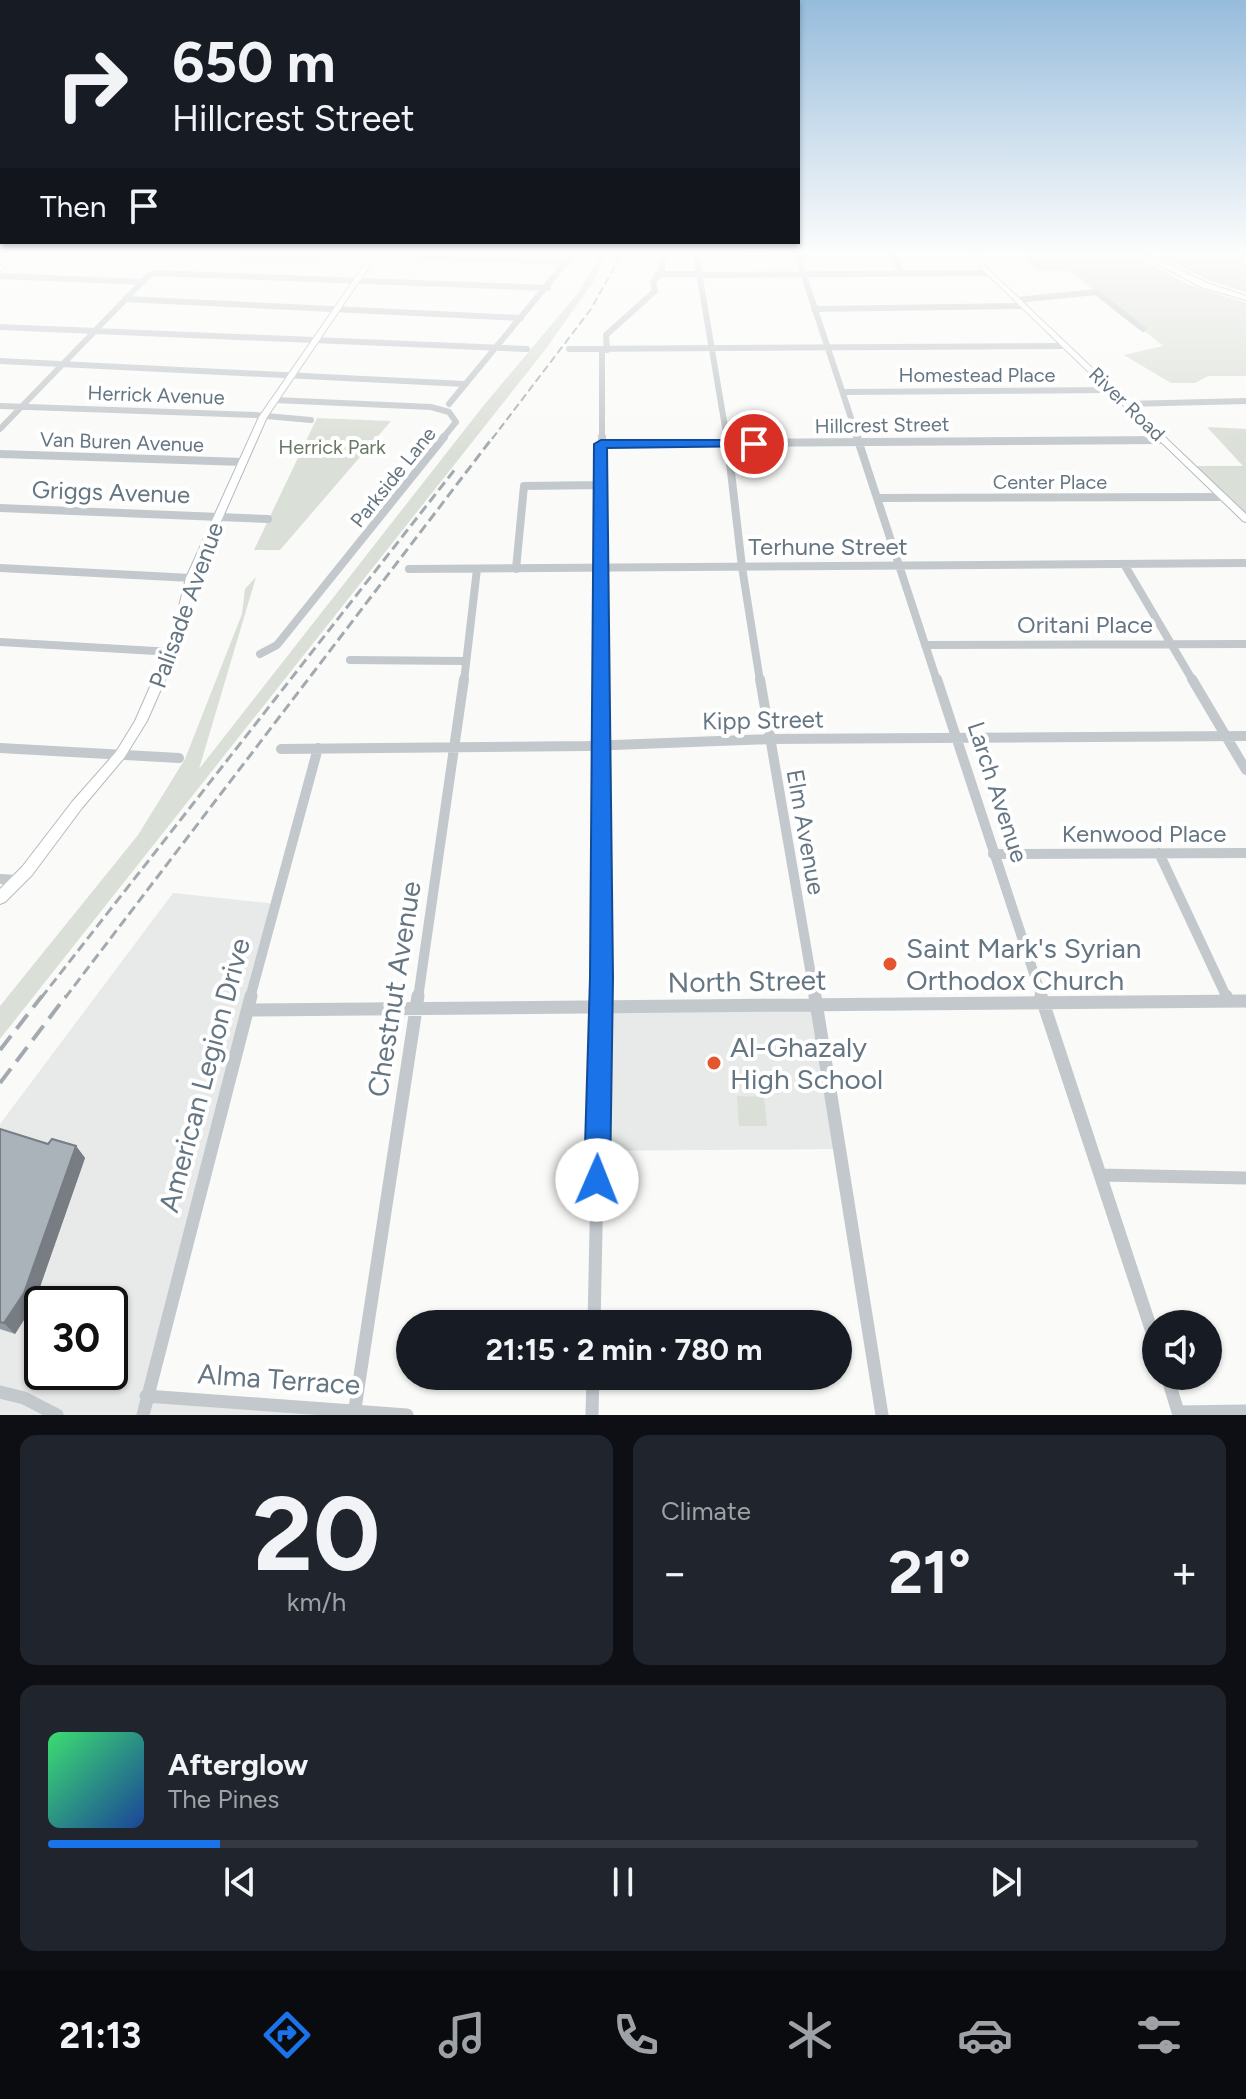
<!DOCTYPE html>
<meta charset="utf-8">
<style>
body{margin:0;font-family:Figtree,sans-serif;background:#20242c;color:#f1f3f6;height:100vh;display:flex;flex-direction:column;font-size:30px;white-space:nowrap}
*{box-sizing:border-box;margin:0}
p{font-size:26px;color:#9ea1a6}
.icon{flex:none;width:44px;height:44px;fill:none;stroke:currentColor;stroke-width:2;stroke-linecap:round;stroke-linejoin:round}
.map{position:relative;height:1415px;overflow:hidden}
.sheet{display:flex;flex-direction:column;gap:20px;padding:20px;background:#0d0f14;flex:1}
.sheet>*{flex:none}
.guide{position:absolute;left:0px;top:0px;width:800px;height:244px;box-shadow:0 2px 6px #0004;background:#171b24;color:#f1f3f6;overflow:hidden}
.buttons{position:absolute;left:1142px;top:1310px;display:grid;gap:16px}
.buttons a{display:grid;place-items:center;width:80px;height:80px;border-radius:50%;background:#171b24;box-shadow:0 2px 6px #0004;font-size:40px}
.speed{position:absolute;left:24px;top:1286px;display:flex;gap:16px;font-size:40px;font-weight:700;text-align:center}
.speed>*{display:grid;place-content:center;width:104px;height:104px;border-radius:50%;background:#171b24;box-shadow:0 2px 6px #0004;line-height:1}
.speed .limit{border:4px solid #111;border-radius:12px;background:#fff;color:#111}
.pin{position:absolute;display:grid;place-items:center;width:68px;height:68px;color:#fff;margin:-34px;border:4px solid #fff;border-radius:50%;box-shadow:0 2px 8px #0007}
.me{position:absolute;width:88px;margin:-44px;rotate:1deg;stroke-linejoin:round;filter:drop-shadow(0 0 6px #0008)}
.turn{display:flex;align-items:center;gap:28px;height:168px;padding:0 40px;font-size:36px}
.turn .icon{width:104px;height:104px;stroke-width:2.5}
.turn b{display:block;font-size:56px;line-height:68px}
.then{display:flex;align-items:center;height:76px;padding:0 40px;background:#0003;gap:16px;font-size:30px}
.big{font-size:60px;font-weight:700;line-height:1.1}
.sheet .card{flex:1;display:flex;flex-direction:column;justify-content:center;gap:12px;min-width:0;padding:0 28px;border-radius:16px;background:#20242c}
.sheet .dial{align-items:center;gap:0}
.dial b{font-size:104px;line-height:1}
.song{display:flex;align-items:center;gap:24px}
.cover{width:96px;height:96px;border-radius:12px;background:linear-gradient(135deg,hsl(140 70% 55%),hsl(220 70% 35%))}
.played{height:8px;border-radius:4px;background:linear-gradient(90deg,#1a73e8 15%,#363941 15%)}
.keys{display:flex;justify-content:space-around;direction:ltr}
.heat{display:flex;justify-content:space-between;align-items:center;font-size:44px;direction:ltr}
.sheet .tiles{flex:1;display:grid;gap:20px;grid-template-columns:1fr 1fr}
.card:last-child{grid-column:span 2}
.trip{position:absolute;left:396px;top:1310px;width:456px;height:80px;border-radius:40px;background:#171b24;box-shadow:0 2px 6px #0004;font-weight:700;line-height:80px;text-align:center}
.menu{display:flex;height:128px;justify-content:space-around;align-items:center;background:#090b0e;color:#9ea1a6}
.menu .icon{width:56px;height:56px}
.menu .current{color:#1a73e8}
.menu b{font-size:36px;color:#f1f3f6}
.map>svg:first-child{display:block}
.built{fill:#e8e9e9;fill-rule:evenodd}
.green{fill:#dadfd7}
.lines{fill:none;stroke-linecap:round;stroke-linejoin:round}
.secondary-casing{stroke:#b3babf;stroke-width:2}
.street-far3{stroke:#c3c8cc;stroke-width:6}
.street-far2{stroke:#c3c8cc;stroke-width:8}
.street-far1{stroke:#c3c8cc;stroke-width:10}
.street{stroke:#c3c8cc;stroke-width:13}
.secondary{fill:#fff;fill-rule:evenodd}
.rail-far2{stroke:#a2aab0;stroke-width:2;stroke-dasharray:8 4;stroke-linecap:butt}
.rail-far1{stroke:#a2aab0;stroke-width:3;stroke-dasharray:10 5;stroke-linecap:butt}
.rail{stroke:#a2aab0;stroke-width:4;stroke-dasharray:18 9;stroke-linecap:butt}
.wall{fill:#929a9f}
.shaded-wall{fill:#777d82}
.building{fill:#aab3b9;stroke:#777d82;stroke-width:2}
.route{fill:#1a73e8;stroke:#114b97;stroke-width:2}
.poi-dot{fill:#e4572e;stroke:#fff;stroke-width:3}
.labels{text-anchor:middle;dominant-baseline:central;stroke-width:8;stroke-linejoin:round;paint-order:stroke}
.far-street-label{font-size:20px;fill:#657683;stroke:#fff}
.far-park-label{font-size:20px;fill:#687a64;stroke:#fff}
.street-label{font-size:24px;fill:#657683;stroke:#fff}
.near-poi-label{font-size:28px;fill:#657683;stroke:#fff;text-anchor:start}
.near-street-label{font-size:28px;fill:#657683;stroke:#fff}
</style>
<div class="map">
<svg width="1246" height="1415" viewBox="0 0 1246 1415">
<rect width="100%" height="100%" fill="#fafaf8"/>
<path class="built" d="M 225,255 L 325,255 L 316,266 L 220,261 Z
M 173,893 L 278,904 L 147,1396 L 407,1415 L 0,1415 L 0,1124 ZM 42,1304 L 110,1304 L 110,1372 L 42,1372 Z
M 816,1004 L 839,1149 L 598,1151 L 601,1007 Z"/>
<path class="green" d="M 601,255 L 605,255 L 596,278 L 545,350 L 0,1039 L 0,1006 L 138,835 L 185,759 L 242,614 L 245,589 L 256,577 L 199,769 L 484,405 L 578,293 Z
M 1024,255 L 1130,255 L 1190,285 L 1246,303 L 1246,376 L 1208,376 L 1195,383 L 1171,383 L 1124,355 L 1163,346 L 1070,271 L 1037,271 Z
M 1159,255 L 1246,255 L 1246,292 L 1210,281 Z
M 317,418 L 391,421 L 280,550 L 254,550 Z
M 1207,427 L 1246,429 L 1246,519 L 1191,466 L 1243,466 Z
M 737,1096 L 764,1097 L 767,1126 L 739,1126 Z"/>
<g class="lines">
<g class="secondary-casing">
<path id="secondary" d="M 15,255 L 22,255 L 0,271 L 0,266 Z
M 371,255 L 377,255 L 267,417 L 196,578 L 183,639 L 147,721 L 124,758 L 82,808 L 32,875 L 5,902 L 0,904 L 0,889 L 22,867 L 72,802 L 116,752 L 135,721 L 171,639 L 186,578 L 259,417 Z
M 972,255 L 978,255 L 988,269 L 1246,514 L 1246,522 L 1243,521 L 984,271 Z
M 1141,255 L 1149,255 L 1207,283 L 1246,296 L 1246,300 L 1201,287 Z"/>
</g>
<path class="street-far3" d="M 382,255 L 569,262
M 696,255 L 727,439
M 797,255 L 858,439
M 893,255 L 901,273
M 657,274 L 698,274
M 699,275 L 989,273
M 0,276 L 143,282
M 125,299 L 521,318
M 1017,300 L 1096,292 L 1143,329
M 814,309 L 1025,306
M 0,327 L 527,349
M 569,349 L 1066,346
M 607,350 L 606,335 L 655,291 L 653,282 L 662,270 L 662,255
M 0,361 L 465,384
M 843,392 L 1112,390
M 275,400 L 431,407 L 449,412 L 456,422 L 442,439
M 449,404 L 572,255
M 1126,404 L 1246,401
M 0,406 L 255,415 L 311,420
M 0,429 L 149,275 L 155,273 L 548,288
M 602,439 L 602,350"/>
<path class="street-far2" d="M 727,437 L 742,567 L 760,681
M 857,437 L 937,681
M 601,444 L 1164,440
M 0,454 L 243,462
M 877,498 L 1223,497
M 0,508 L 268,519
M 1124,564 L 1193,681
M 0,568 L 191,578
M 409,569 L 1246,563
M 516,569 L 524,486 L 600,485
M 0,642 L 173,652
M 925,645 L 1246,644
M 260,654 L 277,645 L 444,437
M 350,660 L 466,661
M 464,681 L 477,569
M 601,681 L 602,437"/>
<path class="street-far1" d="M 760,679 L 815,998
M 937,679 L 1042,998
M 1192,679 L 1246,770
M 0,748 L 179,758
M 281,749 L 588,746 L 769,739 L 1246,736
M 1159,853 L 1227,998
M 993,854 L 1246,853
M 0,879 L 19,880
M 250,998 L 318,748
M 418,998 L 464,679
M 601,998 L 601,679"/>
<path class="street" d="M 815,996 L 882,1415
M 1041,996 L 1156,1344
M 1226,996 L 1228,1001
M 249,1010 L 1246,1001
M 1100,1175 L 1246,1178
M 594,1324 L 601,996
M 1167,1376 L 1179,1415
M 0,1392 L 24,1398 L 57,1415
M 146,1396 L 407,1415
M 1179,1412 L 1246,1411
M 143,1415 L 251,996
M 354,1415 L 418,996
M 592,1415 L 593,1376"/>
<use href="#secondary" class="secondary"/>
<path class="rail-far2" d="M 492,439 L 591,309 L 621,255"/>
<path class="rail-far1" d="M 41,998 L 456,468
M 65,998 L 493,437"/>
<path class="rail" d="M 0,1050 L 42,996
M 0,1083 L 66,996"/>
</g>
<path class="wall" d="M 0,1129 L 48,1144 L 76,1146 L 85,1158 L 34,1304 L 15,1334 L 0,1329 Z"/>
<path class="shaded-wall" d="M 747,255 L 769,255 L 746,257 Z
M 76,1146 L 85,1158 L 34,1304 L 15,1334 L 4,1323 Z"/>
<path class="building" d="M 0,1129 L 48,1144 L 52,1139 L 76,1146 L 24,1293 L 4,1323 L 0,1322 Z"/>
<linearGradient id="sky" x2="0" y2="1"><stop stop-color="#96bcdc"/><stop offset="0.56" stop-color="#fdfdfc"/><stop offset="1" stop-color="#fdfdfc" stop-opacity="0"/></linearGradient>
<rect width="1246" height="453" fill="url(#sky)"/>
<path class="route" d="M 754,440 L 759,441 L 759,446 L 607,448 L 613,978 L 610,1180 L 607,1189 L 597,1193 L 588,1189 L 584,1180 L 590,978 L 594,444 L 601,440 Z"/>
<g class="poi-dot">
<circle cx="890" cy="964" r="8"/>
<circle cx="714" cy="1063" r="8"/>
</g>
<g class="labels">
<g class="far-street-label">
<text x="977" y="375">Homestead Place</text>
<text transform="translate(156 395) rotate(2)">Herrick Avenue</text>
<text transform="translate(1127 404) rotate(44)">River Road</text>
<text transform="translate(882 425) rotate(-1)">Hillcrest Street</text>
<text transform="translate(122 442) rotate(2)">Van Buren Avenue</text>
<text transform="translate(393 477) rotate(-51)">Parkside Lane</text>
<text x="1050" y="482">Center Place</text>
</g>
<g class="far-park-label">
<text x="332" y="447">Herrick Park</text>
</g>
<g class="street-label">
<text transform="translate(111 492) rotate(2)">Griggs Avenue</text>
<text x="828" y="546">Terhune Street</text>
<text transform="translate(186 605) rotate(-70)">Palisade Avenue</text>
<text x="1085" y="624">Oritani Place</text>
<text transform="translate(763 720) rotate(-1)">Kipp Street</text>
<text transform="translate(998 792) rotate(72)">Larch Avenue</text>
<text transform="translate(806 832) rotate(80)">Elm Avenue</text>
<text x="1144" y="833">Kenwood Place</text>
</g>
<g class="near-poi-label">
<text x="906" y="948">Saint Mark's Syrian<tspan x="906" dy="32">Orthodox Church</tspan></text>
<text x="730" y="1047">Al-Ghazaly<tspan x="730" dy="32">High School</tspan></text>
</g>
<g class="near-street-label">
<text transform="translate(747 981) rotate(-1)">North Street</text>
<text transform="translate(394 989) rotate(-81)">Chestnut Avenue</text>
<text transform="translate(204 1075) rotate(-75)">American Legion Drive</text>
<text transform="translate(279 1379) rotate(4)">Alma Terrace</text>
</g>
</g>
</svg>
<div class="buttons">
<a><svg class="icon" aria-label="sound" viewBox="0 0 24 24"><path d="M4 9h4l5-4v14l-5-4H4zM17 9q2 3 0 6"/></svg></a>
</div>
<div class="speed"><div class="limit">30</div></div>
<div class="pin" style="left:754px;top:444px;background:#d93025"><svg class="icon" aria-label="arrive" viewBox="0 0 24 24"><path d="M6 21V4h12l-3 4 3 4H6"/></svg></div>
<svg class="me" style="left:597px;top:1180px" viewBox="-20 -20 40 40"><circle r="19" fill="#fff"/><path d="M0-13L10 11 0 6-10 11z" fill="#1a73e8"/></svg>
<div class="trip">21:15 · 2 min · 780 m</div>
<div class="guide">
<div class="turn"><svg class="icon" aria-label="right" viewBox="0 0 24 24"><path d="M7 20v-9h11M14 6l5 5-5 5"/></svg><div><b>650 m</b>Hillcrest Street</div></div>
<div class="then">Then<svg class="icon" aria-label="arrive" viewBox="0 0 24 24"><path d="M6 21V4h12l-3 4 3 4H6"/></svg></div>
</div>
</div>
<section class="sheet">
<div class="tiles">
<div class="card dial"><b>20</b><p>km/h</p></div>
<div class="card"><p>Climate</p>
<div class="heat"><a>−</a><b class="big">21°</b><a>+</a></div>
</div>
<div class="card">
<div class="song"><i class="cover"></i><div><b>Afterglow</b><p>The Pines</p></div></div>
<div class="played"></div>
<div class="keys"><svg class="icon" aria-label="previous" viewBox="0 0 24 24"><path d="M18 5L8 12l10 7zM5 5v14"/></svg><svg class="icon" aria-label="pause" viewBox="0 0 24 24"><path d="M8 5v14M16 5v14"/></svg><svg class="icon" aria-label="next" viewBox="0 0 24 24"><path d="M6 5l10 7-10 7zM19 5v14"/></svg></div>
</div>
</div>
</section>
<nav class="menu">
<b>21:13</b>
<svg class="icon current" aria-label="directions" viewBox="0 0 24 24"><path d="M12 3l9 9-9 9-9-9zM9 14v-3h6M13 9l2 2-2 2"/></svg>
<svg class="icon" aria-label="music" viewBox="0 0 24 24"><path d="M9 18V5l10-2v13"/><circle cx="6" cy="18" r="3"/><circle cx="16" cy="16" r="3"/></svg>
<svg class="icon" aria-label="phone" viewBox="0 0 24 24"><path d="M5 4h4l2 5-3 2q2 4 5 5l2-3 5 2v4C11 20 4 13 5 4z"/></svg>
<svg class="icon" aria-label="climate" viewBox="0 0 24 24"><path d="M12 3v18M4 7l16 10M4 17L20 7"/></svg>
<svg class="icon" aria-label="car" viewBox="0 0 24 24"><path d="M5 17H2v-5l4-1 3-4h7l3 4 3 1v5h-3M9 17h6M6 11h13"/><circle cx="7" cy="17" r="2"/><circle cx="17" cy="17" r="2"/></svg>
<svg class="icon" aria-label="filters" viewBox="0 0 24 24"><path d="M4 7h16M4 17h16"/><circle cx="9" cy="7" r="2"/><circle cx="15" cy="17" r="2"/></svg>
</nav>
